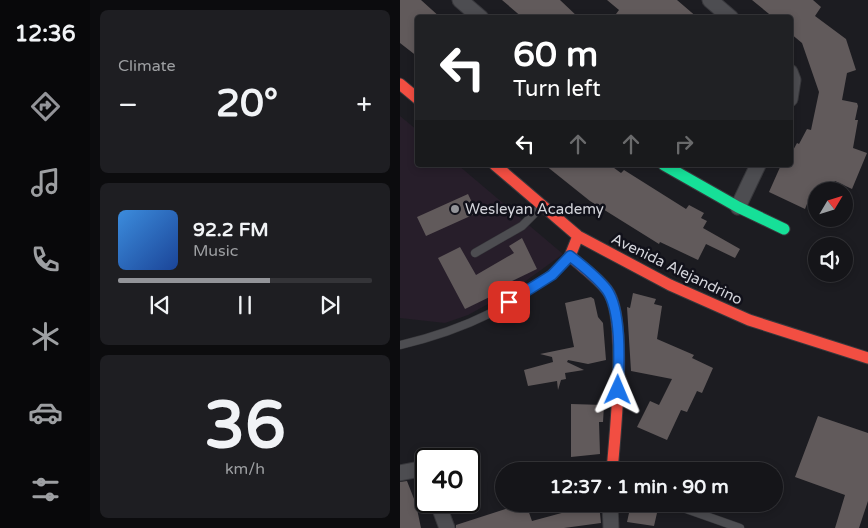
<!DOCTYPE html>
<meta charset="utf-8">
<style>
body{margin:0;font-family:"Varela Round",sans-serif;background:#1e1e22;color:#f1f3f6;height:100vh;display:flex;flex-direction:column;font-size:19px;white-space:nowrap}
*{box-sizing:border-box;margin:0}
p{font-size:16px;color:#9d9fa2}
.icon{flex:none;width:28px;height:28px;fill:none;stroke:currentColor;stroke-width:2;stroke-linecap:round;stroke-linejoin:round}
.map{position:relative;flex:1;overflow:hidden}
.side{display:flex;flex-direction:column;gap:10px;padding:10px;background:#0c0c0e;width:310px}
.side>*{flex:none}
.hud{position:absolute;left:15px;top:15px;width:378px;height:152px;border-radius:5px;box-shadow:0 2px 8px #0003,0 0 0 1px #343438;background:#202124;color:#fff;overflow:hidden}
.needle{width:32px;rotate:52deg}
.buttons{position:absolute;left:408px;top:182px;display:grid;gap:10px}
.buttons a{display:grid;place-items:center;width:45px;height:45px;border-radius:50%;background:#151519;box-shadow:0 2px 8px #0003,0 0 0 1px #343438;font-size:25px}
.speed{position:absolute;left:15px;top:448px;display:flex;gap:10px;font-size:25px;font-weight:700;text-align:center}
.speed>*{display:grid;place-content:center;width:65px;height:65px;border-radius:50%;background:#151519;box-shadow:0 2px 8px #0003,0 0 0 1px #343438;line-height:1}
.speed .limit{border:2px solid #111;border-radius:8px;background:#fff;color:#111}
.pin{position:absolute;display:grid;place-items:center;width:42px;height:42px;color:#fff;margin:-21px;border-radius:10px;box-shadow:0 2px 8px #0006}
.me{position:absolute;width:55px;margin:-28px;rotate:1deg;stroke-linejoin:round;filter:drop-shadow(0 0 4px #0008)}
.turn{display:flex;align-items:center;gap:18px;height:105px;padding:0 15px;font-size:22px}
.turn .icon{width:65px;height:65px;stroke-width:2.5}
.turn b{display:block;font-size:35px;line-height:42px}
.lanes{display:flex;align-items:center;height:48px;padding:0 15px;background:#0003;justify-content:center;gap:25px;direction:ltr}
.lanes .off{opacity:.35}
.big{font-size:38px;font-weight:700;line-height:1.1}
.side .tile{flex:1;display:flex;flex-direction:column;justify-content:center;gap:8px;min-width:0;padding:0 18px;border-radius:8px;background:#1e1e22}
.side .dial{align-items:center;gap:0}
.dial b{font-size:65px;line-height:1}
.song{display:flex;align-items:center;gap:15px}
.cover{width:60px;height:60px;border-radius:8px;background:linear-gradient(135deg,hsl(210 70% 55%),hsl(220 70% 35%))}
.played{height:5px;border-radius:2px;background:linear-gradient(90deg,#939499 60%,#343438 60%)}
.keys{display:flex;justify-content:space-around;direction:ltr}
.heat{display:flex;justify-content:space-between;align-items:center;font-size:28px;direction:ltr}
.trip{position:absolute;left:95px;top:462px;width:288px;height:50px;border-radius:25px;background:#151519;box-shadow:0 2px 8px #0003,0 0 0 1px #343438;font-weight:700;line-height:50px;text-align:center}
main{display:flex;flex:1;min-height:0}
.dock{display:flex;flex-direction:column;width:90px;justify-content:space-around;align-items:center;background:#08080a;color:#9d9fa2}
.dock .icon{width:35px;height:35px}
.dock .selected{color:#939499}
.dock b{font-size:22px;color:#f1f3f6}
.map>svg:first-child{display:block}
.education{fill:#271e2a}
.building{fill:#615a5b}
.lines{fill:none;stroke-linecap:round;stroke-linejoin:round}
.lane-casing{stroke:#38383c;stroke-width:9}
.street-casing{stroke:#38383c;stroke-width:17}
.fast-casing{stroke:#38383c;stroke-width:13}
.jam-casing{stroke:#38383c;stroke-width:13}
.lane{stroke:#4d4d51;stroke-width:8}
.street{stroke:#4d4d51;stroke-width:15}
.fast{stroke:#16e098;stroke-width:11}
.jam{stroke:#f24e42;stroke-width:11}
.route-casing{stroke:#114b97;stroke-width:12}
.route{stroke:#1a73e8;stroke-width:9}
.poi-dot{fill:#939499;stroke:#11111a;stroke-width:2}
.labels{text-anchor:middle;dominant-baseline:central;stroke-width:5;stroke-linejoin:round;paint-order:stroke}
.poi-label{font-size:15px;fill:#d3d4da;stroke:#11111a;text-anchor:start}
.street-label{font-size:15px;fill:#d3d4da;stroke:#11111a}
</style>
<main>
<nav class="dock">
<b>12:36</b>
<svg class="icon selected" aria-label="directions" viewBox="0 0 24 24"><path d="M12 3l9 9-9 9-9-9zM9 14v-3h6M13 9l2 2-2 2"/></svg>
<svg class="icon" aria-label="music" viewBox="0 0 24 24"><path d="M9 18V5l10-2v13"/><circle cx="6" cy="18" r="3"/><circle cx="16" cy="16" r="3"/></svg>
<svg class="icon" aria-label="phone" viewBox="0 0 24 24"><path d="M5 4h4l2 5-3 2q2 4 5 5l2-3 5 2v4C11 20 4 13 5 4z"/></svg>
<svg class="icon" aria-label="climate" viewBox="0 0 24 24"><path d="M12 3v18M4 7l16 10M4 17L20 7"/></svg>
<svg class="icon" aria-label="car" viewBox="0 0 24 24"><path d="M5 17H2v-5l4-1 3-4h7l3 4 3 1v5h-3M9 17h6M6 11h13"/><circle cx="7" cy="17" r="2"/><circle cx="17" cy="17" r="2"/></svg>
<svg class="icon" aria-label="filters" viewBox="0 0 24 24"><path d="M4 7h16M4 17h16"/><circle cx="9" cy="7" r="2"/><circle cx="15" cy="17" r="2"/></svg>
</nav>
<section class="side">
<div class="tile"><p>Climate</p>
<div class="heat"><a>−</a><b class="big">20°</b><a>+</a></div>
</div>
<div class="tile">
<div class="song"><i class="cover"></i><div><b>92.2 FM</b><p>Music</p></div></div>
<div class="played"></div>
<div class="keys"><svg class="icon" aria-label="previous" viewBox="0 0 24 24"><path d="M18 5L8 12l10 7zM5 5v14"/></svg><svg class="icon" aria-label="pause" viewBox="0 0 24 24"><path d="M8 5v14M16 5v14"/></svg><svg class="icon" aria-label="next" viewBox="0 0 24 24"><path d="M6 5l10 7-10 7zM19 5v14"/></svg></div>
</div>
<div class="tile dial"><b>36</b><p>km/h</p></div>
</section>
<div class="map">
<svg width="468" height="528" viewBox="0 0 468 528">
<rect width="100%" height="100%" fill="#1c1c21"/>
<path class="education" d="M 0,116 L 17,130 L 18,165 L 58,165 L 163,254 L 112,291 L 68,315 L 45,323 L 0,318 Z"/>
<path class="building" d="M 0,0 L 21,0 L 41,18 L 18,18 L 18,57 L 0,43 Z
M 102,0 L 160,0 L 179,18 L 123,18 Z
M 207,0 L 277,0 L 298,18 L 213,18 L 219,10 Z
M 352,0 L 413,0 L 421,7 L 415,16 L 446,39 L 456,70 L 447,73 L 442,100 L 457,103 L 458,106 L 455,120 L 458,120 L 453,148 L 467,153 L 452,189 L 435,181 L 430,191 L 416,191 L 416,198 L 412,206 L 407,204 L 405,209 L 369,192 L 381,165 L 390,165 L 390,156 L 397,143 L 399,144 L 407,129 L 411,130 L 419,92 L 402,43 L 390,33 L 390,18 L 374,18 Z
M 145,165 L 210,165 L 221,173 L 224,170 L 286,209 L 289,205 L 304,213 L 301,218 L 307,221 L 303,228 L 340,249 L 335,258 L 306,244 L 298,260 L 260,242 L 259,244 L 190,201 Z
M 68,194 L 77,213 L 26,236 L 17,217 Z
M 122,238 L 137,269 L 100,287 L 102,291 L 65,309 L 38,258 L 60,247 L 76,275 L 114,253 L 109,246 Z
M 233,293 L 256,299 L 254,304 L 262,306 L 257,339 L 294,355 L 292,358 L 313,368 L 302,393 L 297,391 L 287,412 L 281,410 L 267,440 L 237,427 L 250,401 L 259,405 L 272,379 L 231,371 L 227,307 L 230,308 Z
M 191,297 L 194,299 L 198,317 L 203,323 L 206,360 L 188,364 L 168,360 L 167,362 L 184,370 L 165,373 L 166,379 L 161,380 L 158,390 L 157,381 L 128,386 L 124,370 L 153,362 L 152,357 L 140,354 L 174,347 L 165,303 Z
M 171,404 L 204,405 L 203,422 L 199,422 L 200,454 L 171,457 Z
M 418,416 L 468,433 L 468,501 L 459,528 L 435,528 L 445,495 L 395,477 Z
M 7,481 L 16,504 L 21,528 L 0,528 L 0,482 Z
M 121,504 L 126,504 L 132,521 L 169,511 L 168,504 L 199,504 L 201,523 L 164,528 L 56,528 L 56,525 Z
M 231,504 L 252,508 L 251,511 L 257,513 L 254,526 L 227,522 Z"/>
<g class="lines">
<g class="lane-casing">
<path id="lane" d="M 75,253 L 122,226 L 141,207
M 0,345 C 61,331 125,303 169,257
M 272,504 L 340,528"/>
</g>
<g class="street-casing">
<path id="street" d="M 60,0 L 81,18
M 310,0 L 331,18
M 390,72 L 393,80 L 390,99
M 338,207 L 358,165
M 0,473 L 20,469 L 26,475
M 37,501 L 47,528
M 210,504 L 211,528"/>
</g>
<g class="fast-casing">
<path id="fast" d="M 264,165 L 338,207 L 384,229"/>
</g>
<g class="jam-casing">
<path id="jam" d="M 0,84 L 18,99
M 95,165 L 178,236 L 270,285 L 349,320 L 468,358
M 178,236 L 170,256 C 182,267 197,277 207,290 C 228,316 215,435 212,471"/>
</g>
<use href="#lane" class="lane"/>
<use href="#street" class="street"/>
<use href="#fast" class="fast"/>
<use href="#jam" class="jam"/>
</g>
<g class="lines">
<g class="route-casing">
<path id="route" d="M 109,302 L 152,275 L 170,256 C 183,266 197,277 207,290 C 222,312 219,364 218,390"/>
</g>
<use href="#route" class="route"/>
</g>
<circle class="poi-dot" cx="55" cy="209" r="5"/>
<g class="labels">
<g class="poi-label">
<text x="65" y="209">Wesleyan Academy</text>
</g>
<g class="street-label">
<text transform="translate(277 269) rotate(26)">Avenida Alejandrino</text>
</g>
</g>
</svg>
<div class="buttons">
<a><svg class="needle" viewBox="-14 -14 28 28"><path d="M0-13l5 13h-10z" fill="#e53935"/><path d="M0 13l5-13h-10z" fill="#9d9fa2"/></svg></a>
<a><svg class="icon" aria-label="sound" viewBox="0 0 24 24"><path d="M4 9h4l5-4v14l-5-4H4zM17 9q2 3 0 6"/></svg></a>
</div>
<div class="speed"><div class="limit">40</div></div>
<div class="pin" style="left:109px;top:302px;background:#d93025"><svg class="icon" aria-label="arrive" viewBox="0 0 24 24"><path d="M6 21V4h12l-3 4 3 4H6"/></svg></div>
<svg class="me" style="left:218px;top:390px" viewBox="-20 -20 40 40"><path d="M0-17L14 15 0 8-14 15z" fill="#1a73e8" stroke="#fff" stroke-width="4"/></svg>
<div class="trip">12:37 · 1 min · 90 m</div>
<div class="hud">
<div class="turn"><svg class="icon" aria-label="left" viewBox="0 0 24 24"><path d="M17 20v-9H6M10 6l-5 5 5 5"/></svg><div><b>60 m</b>Turn left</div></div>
<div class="lanes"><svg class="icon" aria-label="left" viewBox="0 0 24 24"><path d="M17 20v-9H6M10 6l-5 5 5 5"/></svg><svg class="icon off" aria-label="ahead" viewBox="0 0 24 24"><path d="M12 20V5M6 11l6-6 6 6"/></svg><svg class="icon off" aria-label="ahead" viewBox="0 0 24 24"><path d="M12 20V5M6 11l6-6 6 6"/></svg><svg class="icon off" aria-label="right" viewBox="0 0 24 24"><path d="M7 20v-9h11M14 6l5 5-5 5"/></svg></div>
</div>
</div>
</main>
